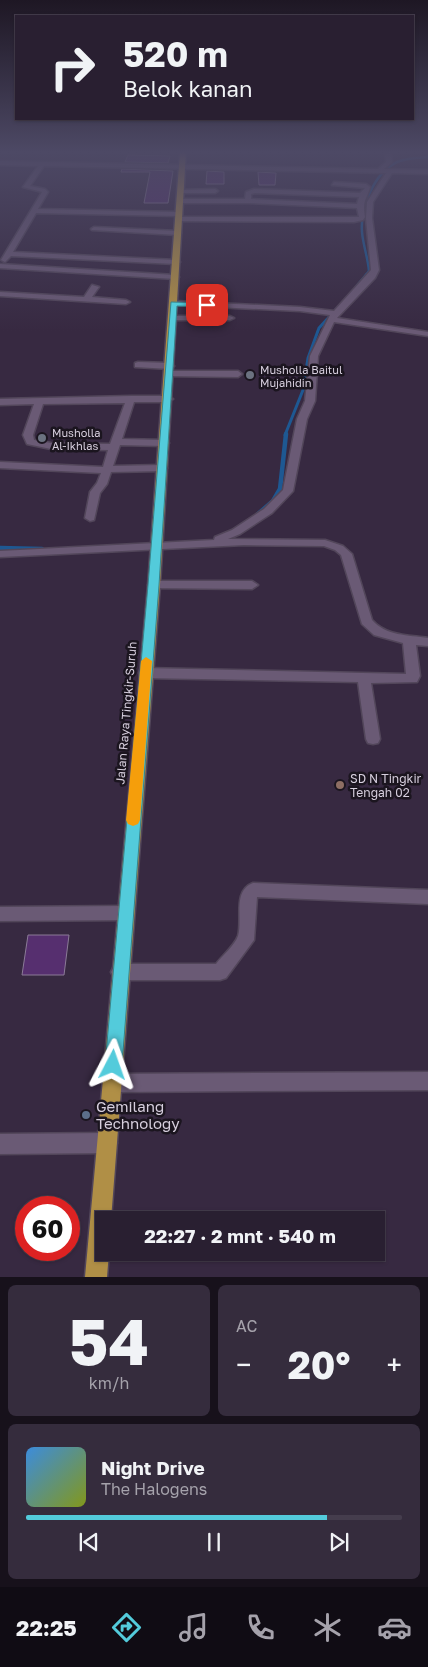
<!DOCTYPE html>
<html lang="id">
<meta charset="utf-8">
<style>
body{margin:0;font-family:"Golos Text",sans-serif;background:#352c3d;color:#f1f3f6;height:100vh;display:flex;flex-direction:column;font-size:19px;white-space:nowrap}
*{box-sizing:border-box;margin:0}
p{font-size:16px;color:#a5a2ab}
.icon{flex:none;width:28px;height:28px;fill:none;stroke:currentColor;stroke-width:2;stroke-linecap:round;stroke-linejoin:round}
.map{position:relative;height:1277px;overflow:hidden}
.details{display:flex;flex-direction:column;gap:8px;padding:8px;background:#17111b;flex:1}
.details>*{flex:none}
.hud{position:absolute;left:15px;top:15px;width:399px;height:105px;border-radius:0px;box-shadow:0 1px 4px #0004,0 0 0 1px #453d4d;background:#291f31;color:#f1f3f6;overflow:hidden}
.speed{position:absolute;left:15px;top:1196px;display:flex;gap:10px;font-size:25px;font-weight:700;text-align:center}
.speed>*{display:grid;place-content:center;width:65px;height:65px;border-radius:50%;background:#291f31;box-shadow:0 1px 4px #0004,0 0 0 1px #453d4d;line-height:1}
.speed .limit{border:8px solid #d22;background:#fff;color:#111}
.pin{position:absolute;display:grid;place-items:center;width:42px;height:42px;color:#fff;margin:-21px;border-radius:10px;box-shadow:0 2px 8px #0006}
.me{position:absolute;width:55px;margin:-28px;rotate:4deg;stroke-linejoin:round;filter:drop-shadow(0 0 4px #0008)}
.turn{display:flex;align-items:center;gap:18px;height:105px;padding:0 25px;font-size:22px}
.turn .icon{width:65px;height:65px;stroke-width:2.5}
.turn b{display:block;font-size:35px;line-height:42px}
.big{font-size:38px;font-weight:700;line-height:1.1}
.details .tile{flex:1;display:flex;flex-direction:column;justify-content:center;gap:8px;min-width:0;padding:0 18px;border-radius:8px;background:#352c3d}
.details .dial{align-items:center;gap:0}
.dial b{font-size:65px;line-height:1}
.song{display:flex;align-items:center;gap:15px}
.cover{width:60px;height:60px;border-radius:8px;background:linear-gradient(135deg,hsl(210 70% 55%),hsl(70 70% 35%))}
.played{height:5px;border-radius:2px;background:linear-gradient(90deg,#53cbdb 80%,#453d4d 80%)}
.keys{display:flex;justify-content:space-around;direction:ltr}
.heat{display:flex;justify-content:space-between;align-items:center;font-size:28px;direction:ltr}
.details .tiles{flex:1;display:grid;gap:8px;grid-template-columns:1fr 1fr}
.tile:last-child{grid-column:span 2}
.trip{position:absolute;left:95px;top:1211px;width:290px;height:50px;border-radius:0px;background:#291f31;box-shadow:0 1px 4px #0004,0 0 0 1px #453d4d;font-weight:700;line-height:50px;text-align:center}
.tab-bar{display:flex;height:80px;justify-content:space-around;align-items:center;background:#100c14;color:#a5a2ab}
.tab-bar .icon{width:35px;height:35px}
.tab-bar .on{color:#53cbdb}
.tab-bar b{font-size:22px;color:#f1f3f6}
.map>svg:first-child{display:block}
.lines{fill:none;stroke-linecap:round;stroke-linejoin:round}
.stream-far2{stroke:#1e5892;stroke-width:2.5}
.stream-far1{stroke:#1e5892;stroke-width:3}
.stream{stroke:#1e5892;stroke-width:4.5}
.building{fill:#562f6f;stroke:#8b7b97}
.minor-casing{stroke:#52465a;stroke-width:3}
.major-casing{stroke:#52465a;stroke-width:3}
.minor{fill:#6a5a75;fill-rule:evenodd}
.major{fill:#b08f46;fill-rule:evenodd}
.route{fill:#53cbdb;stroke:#36848e}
.slow{fill:#f59e0b}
.worship-dot{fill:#6b7280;stroke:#1b151f;stroke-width:2}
.education-dot{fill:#8d6e63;stroke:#1b151f;stroke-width:2}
.service-dot{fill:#5c6f8a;stroke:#1b151f;stroke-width:2}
.labels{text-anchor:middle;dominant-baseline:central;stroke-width:5;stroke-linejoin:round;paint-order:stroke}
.far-poi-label{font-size:11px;fill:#d7cfde;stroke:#1b151f;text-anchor:start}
.street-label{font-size:12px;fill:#d7cfde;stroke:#1b151f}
.poi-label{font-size:12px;fill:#d7cfde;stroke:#1b151f;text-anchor:start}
.near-poi-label{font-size:15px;fill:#d7cfde;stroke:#1b151f;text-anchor:start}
</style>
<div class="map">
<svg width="428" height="1277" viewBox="0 0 428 1277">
<rect width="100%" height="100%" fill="#372941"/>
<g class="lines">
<path class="stream-far2" d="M 366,275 L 369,271 C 368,258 363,245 362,232 C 360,208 374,173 397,162 C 407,158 418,158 428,157"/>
<path class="stream-far1" d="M 357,286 L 367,274
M 285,435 L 303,390 L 308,358 L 319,328 L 343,302"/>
<path class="stream" d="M 258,514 L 273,501 L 280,489 L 286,434
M 0,548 L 42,549"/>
</g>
<path class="building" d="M 128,155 L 170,156 L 168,163 L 125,162 Z
M 122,169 L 173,171 L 168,203 L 144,203 L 150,172 L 121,172 Z
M 207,171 L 224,172 L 224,184 L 206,184 Z
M 258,172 L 276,173 L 275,185 L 259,185 Z
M 28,935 L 69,935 L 64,975 L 22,975 Z"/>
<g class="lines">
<g class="minor-casing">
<path id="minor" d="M 385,152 L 391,152 L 392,162 L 384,169 L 428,170 L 428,174 L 392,173 L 373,202 L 372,218 L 379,270 L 375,278 L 337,318 L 428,332 L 428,336 L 334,322 L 318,356 L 315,401 L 307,419 L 293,491 L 272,513 L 240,534 L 228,539 L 325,540 L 343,546 L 352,554 L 372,620 C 386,636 408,635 428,638 L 428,646 L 416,645 L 420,676 L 417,682 L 371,683 L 380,739 L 378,743 L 373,744 L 368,743 L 366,739 L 358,682 L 145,678 L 140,676 L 139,673 L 140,670 L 145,668 L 406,674 L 403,643 L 374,635 L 362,624 L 341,555 L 335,550 L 324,546 L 244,545 L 0,557 L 0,551 L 214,540 L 215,537 L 232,530 L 264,509 L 283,490 L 297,419 L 305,401 L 310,356 L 330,315 L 300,311 L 174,305 L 170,303 L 174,301 L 300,307 L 334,311 L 371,270 L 366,218 L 367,202 L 386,173 L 44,166 L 30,186 L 45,189 L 48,192 L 38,209 L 179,212 L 182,214 L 179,216 L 36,213 L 13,252 L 176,260 L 180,262 L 176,264 L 11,256 L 5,262 L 1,260 L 42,192 L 23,187 L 38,166 L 0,165 L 0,161 L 378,169 L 386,162 Z
M 334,182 L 366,184 L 370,187 C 367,200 362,199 365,217 L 363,220 L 354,222 L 179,221 L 176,219 L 179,217 L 359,217 L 357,208 L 248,203 L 180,203 L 177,201 L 180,199 L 245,199 L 246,192 L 254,189 L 360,193 L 365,188 L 332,185 ZM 255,193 L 359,197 L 357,204 L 251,199 L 251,194 Z
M 181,190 L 215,189 L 218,191 L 215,193 L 179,193 Z
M 94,227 L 178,231 L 181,233 L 178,235 L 92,230 L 91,229 Z
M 0,264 L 175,275 L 179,277 L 175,279 L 0,268 Z
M 92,285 L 99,287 L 92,297 L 126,300 L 130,302 L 126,304 L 0,296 L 0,292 L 84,297 Z
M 170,316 L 230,316 L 234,318 L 230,320 L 170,320 Z
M 138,362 L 170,363 L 174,366 L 170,369 L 135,367 L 135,363 Z
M 169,371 L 238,371 L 242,374 L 238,377 L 166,376 L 166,372 Z
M 131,396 L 168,396 L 173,399 L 168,402 L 134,402 L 122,439 L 164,440 L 169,443 L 164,446 L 120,445 L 113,466 L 162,465 L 167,468 L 162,471 L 111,472 L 107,484 L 100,493 L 94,520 L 90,521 L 85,518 L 90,492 L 97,483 L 101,473 L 0,468 L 0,462 L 103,467 L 108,450 L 51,449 L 27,444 L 23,435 L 34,404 L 0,405 L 0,399 ZM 125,403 L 110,444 L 51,443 L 34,440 L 33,435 L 43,404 Z
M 154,581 L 252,581 L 258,585 L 252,589 L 150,588 L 148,585 Z
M 253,883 L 428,890 L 428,904 L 257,897 L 254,940 L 226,978 L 220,980 L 120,980 L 114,978 L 111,972 L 114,966 L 120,964 L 216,964 C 222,956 235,945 238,936 C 243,919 232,891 253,883 Z
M 126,906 L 132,908 L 134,913 L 132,918 L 126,920 L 0,921 L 0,907 Z
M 428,1072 L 428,1090 L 112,1092 L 105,1090 L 103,1083 L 105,1076 L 112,1074 Z
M 107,1133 L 114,1136 L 117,1143 L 114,1150 L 107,1153 L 0,1154 L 0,1134 Z"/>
</g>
<g class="major-casing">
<path id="major" d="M 180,152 L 186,152 L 160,585 L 111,1220 L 104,1220 L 104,1252 L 109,1252 L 107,1277 L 85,1277 L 148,585 Z"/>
</g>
<use href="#minor" class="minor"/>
<use href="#major" class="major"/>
</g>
<linearGradient id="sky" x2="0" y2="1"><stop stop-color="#1e1724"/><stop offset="0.46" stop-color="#4d4965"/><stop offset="1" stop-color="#4d4965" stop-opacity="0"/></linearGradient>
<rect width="428" height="331" fill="url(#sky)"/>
<path class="route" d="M 171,302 L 207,303 L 211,305 L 207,307 L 177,306 L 159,585 L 122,1065 L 119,1071 L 113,1073 L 107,1071 L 105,1065 L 148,585 Z"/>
<path class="slow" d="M 146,657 L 152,661 L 140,820 L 138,824 L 133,826 L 128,824 L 126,820 L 141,661 Z"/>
<g class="worship-dot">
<circle cx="250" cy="375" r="5"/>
<circle cx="42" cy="438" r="5"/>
</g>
<circle class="education-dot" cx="340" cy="785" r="5"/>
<circle class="service-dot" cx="86" cy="1115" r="5"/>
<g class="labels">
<g class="far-poi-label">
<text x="260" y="369">Musholla Baitul<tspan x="260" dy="13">Mujahidin</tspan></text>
<text x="52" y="432">Musholla<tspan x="52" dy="13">Al-Ikhlas</tspan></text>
</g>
<g class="street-label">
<text transform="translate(126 713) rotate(-85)">Jalan Raya Tingkir-Suruh</text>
</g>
<g class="poi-label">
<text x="350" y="778">SD N Tingkir<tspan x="350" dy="14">Tengah 02</tspan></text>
</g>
<g class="near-poi-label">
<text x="96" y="1106">Gemilang<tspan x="96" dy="17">Technology</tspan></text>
</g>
</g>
</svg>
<div class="speed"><div class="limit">60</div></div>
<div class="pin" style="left:207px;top:305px;background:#d93025"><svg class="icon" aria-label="arrive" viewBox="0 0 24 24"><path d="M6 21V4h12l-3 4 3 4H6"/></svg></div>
<svg class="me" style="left:113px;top:1065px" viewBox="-20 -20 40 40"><path d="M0-17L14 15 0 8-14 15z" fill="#53cbdb" stroke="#fff" stroke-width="4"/></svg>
<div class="trip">22:27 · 2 mnt · 540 m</div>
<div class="hud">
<div class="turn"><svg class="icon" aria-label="right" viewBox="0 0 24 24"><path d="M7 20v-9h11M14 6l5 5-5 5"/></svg><div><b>520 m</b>Belok kanan</div></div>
</div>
</div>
<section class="details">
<div class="tiles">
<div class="tile dial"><b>54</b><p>km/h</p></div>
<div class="tile"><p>AC</p>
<div class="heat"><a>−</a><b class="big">20°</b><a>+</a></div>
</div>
<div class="tile">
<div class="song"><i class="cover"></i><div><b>Night Drive</b><p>The Halogens</p></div></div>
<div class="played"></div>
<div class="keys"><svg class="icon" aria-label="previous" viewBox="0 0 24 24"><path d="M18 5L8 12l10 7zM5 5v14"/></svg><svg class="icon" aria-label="pause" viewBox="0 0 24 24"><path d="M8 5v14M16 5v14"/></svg><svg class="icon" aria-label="next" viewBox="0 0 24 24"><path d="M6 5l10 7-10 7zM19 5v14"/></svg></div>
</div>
</div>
</section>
<nav class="tab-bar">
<b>22:25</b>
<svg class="icon on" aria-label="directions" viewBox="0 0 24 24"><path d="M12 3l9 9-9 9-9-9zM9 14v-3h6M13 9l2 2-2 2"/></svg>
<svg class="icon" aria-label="music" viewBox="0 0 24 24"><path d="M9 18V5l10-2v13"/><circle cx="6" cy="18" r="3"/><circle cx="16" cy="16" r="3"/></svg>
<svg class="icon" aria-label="phone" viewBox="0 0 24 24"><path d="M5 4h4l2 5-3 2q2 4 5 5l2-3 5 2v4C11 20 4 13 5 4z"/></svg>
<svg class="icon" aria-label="climate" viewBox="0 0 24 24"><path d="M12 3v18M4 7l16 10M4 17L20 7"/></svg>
<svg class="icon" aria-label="car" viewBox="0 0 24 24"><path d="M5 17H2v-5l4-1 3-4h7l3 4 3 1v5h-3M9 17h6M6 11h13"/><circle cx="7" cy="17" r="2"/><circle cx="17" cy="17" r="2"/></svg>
</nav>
